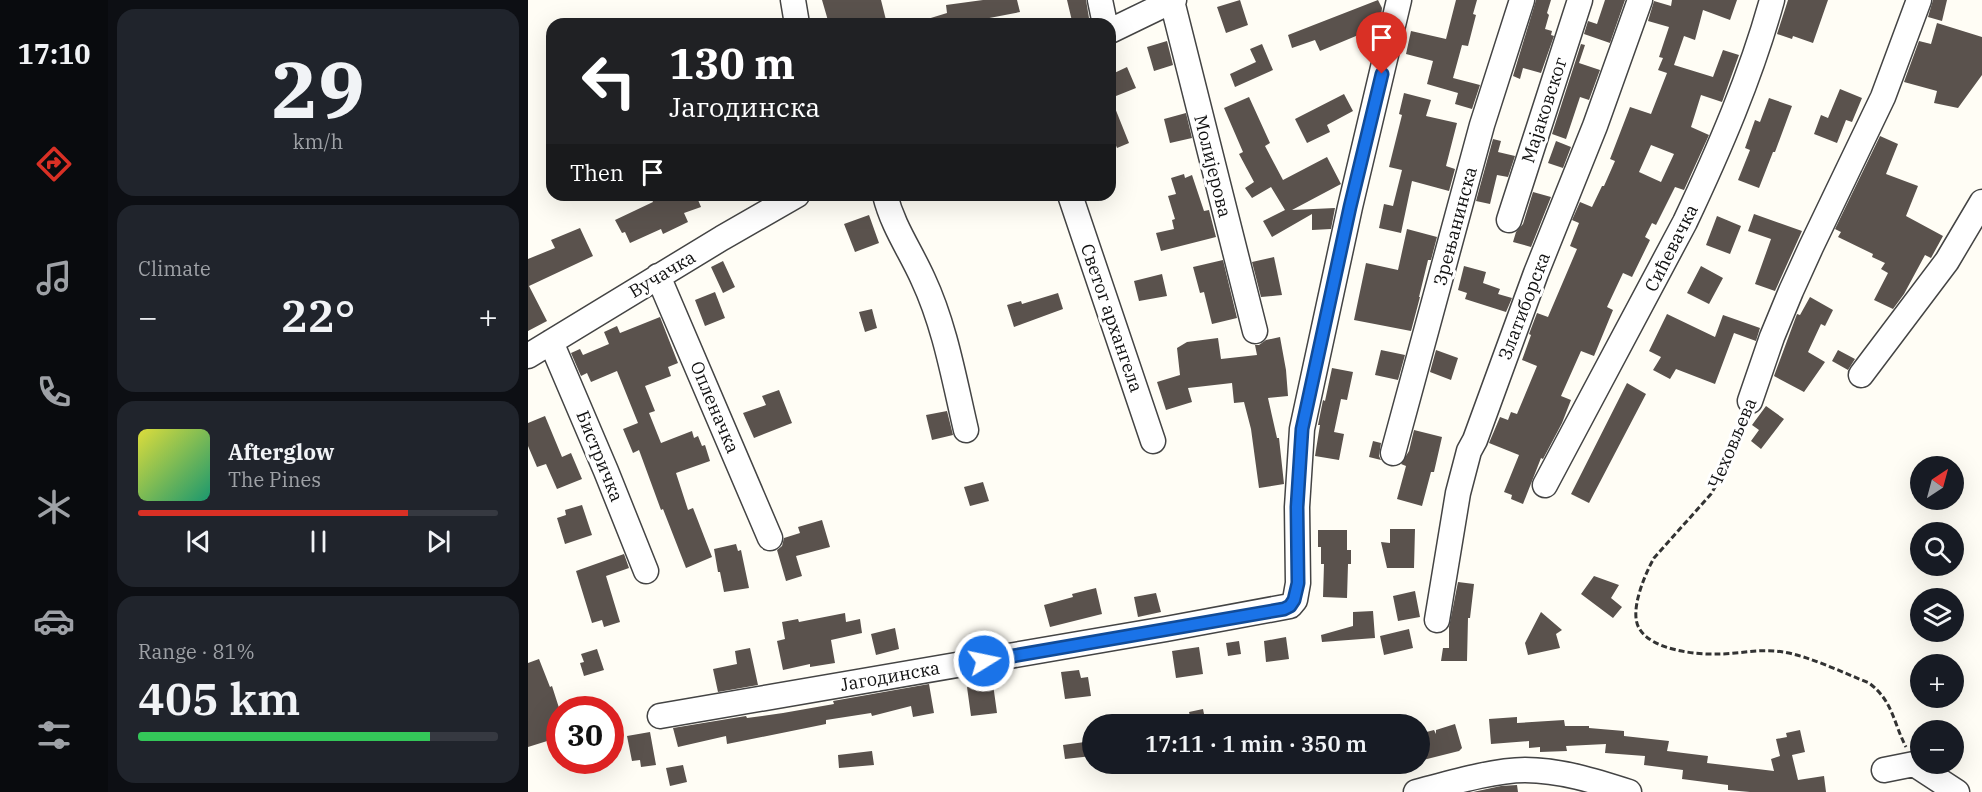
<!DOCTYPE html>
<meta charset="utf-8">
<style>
body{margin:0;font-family:"IBM Plex Serif",serif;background:#20242c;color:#f1f3f6;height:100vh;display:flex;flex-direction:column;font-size:22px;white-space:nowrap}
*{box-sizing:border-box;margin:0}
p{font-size:20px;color:#9ea1a6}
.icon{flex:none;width:33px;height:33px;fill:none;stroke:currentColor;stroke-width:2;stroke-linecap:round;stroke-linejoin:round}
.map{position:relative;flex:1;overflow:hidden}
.drawer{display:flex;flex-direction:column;gap:9px;padding:9px;background:#0d0f14;width:420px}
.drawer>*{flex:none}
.hud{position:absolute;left:18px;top:18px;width:570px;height:183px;border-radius:18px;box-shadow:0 6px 24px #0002;background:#202124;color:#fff;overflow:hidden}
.needle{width:39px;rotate:36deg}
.fabs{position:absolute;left:1382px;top:456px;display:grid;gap:12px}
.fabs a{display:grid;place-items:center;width:54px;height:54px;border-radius:50%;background:#171b24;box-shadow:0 6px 24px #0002;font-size:30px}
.speed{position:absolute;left:18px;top:696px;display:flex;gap:12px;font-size:30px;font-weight:700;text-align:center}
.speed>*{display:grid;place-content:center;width:78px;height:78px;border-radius:50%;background:#171b24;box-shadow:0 6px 24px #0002;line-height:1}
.speed .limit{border:9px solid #d22;background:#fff;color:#111}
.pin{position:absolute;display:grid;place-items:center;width:51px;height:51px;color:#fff;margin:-62px -26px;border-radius:50% 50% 50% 0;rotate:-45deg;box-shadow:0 0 6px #0007}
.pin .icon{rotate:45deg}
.me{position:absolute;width:66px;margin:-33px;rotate:80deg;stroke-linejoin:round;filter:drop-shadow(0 0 4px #0008)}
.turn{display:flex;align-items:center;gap:21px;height:126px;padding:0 24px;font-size:27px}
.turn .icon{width:78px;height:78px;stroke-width:2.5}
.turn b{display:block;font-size:42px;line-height:51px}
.then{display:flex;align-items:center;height:57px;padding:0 24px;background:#0003;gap:12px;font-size:22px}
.big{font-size:45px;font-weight:600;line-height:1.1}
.drawer .tile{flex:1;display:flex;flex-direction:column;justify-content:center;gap:9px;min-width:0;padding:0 21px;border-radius:18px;background:#20242c}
.drawer .dial{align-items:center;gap:0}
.dial b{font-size:78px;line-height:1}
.song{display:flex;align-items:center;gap:18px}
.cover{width:72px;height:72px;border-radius:9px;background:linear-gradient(135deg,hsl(60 70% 55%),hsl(160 70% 35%))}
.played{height:6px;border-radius:3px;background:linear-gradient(90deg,#d93025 75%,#363941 75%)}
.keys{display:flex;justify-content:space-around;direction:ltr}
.heat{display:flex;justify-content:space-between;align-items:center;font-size:33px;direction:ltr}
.charge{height:9px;border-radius:4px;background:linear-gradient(90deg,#34c759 81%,#363941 0)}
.trip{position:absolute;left:554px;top:714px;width:348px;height:60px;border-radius:30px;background:#171b24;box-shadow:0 6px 24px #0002;font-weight:600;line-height:60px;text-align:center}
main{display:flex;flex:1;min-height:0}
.dock{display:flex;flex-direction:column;width:108px;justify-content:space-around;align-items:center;background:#090b0e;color:#9ea1a6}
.dock .icon{width:42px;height:42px}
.dock .selected{color:#d93025}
.dock b{font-size:27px;color:#f1f3f6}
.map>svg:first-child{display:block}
.building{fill:#5a524d;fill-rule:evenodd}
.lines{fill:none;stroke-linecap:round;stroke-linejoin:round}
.minor-casing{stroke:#444;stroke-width:27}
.path{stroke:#333;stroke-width:3;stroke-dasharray:6 3;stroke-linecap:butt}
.minor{stroke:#fff;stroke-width:24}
.route-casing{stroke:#114b97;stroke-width:15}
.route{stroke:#1a73e8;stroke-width:10}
.labels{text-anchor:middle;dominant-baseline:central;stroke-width:6;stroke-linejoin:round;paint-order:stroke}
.street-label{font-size:18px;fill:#111;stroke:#fff}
</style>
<main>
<nav class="dock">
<b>17:10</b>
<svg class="icon selected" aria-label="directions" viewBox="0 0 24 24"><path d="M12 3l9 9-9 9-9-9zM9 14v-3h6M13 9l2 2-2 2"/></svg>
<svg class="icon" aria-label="music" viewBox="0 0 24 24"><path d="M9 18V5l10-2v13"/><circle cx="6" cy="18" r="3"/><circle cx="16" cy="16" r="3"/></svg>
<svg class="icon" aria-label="phone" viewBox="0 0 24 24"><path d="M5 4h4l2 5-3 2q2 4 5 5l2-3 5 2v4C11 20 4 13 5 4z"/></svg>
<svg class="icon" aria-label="climate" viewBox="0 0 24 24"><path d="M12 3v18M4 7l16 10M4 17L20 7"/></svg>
<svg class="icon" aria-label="car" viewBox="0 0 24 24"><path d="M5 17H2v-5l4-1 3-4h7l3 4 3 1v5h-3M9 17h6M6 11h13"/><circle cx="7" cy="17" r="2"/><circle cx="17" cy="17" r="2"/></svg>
<svg class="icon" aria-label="filters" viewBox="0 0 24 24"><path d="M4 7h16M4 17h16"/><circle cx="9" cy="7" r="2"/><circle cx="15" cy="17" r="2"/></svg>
</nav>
<section class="drawer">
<div class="tile dial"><b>29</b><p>km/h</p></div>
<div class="tile"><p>Climate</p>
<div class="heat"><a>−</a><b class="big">22°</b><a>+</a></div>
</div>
<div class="tile">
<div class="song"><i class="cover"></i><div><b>Afterglow</b><p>The Pines</p></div></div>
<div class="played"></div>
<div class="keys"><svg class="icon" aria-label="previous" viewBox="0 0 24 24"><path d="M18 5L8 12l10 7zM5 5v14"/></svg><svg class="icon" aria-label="pause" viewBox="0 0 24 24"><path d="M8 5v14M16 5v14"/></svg><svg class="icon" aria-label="next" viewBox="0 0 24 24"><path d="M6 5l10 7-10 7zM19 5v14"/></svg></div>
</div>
<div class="tile"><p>Range · 81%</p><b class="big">405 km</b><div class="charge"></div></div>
</section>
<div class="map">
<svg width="1454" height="792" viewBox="0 0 1454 792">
<rect width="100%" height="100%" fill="#fffdf5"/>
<path class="building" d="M 294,0 L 353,0 L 359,24 L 301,24 Z
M 455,0 L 489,0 L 492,12 L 451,20 L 451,24 L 394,24 L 393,21 L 419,13 L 418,5 Z
M 539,0 L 558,0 L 561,18 L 544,21 Z
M 712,0 L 720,25 L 698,33 L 689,7 Z
M 850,0 L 854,8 L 853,16 L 836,22 L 840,31 L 792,51 L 787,40 L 764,48 L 760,35 Z
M 928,0 L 949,0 L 945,14 L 948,15 L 940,46 L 934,45 L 925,78 L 952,85 L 944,109 L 927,104 L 930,93 L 899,84 L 905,61 L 878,54 L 883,31 L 918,39 Z
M 1008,0 L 1023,0 L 1019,13 L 1021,15 L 1017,29 L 1024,31 L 1023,35 L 1026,36 L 1013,73 L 995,68 L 992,79 L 985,76 Z
M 1077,0 L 1097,0 L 1082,43 L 1056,34 L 1060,21 L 1069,24 Z
M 1144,0 L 1209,0 L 1202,20 L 1175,10 L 1167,40 L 1156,36 L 1146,65 L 1185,77 L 1195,50 L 1211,55 L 1194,102 L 1173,95 L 1163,127 L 1181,135 L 1156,190 L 1147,187 L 1128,225 L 1124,223 L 1117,237 L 1122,240 L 1104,277 L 1095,273 L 1079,307 L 1085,310 L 1066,356 L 1053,351 L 1033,396 L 1043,400 L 1034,423 L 1015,459 L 1013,458 L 995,504 L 983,499 L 984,495 L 976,492 L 991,455 L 961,443 L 972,417 L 980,420 L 983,412 L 989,414 L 1009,366 L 994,360 L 1003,335 L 1001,334 L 1009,313 L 1020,317 L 1049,249 L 1042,246 L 1051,223 L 1044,220 L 1052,202 L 1064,207 L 1074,186 L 1076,186 L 1087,161 L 1082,159 L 1102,107 L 1123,114 L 1139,73 L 1130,70 L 1135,58 L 1131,57 L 1141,27 L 1120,21 L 1126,1 L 1143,6 ZM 1123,145 L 1146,154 L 1133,182 L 1111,172 Z
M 1260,0 L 1300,0 L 1285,43 L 1265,36 L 1264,39 L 1249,34 Z
M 1405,0 L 1419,0 L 1414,21 L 1400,17 Z
M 1409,23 L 1454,37 L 1454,75 L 1430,108 L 1406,103 L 1409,91 L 1376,82 L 1391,41 L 1403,44 Z
M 639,41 L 645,65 L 626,71 L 619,47 Z
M 734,44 L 745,70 L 707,87 L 702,74 L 728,62 L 722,49 Z
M 1053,44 L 1057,45 L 1051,63 L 1072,70 L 1061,100 L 1052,97 L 1038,139 L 1024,134 Z
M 599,67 L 608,88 L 583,98 L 601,143 L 589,148 L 582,131 L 582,75 Z
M 1312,89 L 1334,98 L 1324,122 L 1318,120 L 1309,143 L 1286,134 L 1293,115 L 1300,118 Z
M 876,93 L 903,100 L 898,116 L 929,123 L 918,166 L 927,169 L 921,191 L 884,181 L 873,233 L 851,228 L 856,204 L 865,206 L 874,170 L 861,167 L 874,115 L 871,114 Z
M 816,94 L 825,111 L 799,125 L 802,132 L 779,143 L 767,119 Z
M 721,97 L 742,143 L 737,146 L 755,180 L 799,157 L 813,184 L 764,210 L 807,208 L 803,229 L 784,230 L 784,214 L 744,237 L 735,221 L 757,210 L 743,187 L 724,198 L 717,188 L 726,182 L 711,154 L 715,152 L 696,108 Z
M 1241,98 L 1264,106 L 1247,152 L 1245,152 L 1231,188 L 1210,180 L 1222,150 L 1217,148 L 1227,120 L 1232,122 Z
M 658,113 L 664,138 L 642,143 L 636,119 Z
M 1352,136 L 1370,144 L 1358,174 L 1390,186 L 1378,216 L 1415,236 L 1403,258 L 1397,255 L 1376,294 L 1365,309 L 1346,300 L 1360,273 L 1353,269 L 1357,263 L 1344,257 L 1345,254 L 1310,237 L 1313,232 L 1307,229 Z
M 965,139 L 973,141 L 970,152 L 987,156 L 980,177 L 969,175 L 962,204 L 948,201 Z
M 1028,141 L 1043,147 L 1035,168 L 1020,163 Z
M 656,174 L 657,178 L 664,175 L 676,211 L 681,210 L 688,237 L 633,251 L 628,233 L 646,229 L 644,220 L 647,219 L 640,196 L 648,194 L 643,178 Z
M 1005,192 L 1023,197 L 1003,247 L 985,242 L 988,232 L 995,224 Z
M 122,195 L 168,195 L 173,207 L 156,213 L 160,222 L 135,234 L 133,229 L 102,243 L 97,232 L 94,233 L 87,220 L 125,202 Z
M 1226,214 L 1274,231 L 1247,291 L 1227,284 L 1243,239 L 1220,231 Z
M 341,215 L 351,243 L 327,252 L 316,224 Z
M 1189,216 L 1213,226 L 1202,254 L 1178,245 Z
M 52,228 L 65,256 L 1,286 L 19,321 L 0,331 L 0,259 L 27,248 L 23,240 Z
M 879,229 L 909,237 L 903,260 L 900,260 L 891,297 L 892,297 L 883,331 L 826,320 L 838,263 L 870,270 Z
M 746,257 L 754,295 L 733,297 L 724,262 Z
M 695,260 L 709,318 L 684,324 L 676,292 L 672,293 L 665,267 Z
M 195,261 L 207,287 L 195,293 L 183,267 Z
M 936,266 L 958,272 L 955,283 L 972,289 L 970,294 L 984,298 L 978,312 L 937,299 L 939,293 L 930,290 Z
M 1173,266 L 1195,278 L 1181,304 L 1159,293 Z
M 634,274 L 639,296 L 611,301 L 606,281 Z
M 187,292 L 197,318 L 177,326 L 167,300 Z
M 530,293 L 535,309 L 486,327 L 479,305 L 493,301 L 494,304 Z
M 1282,297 L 1305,310 L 1297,326 L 1293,324 L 1280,352 L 1297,362 L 1276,392 L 1246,376 L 1269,314 L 1272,315 Z
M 344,309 L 349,328 L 337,332 L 331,312 Z
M 1139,314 L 1187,337 L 1195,315 L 1232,328 L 1228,341 L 1206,333 L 1187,384 L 1148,369 L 1142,379 L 1125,370 L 1133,357 L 1121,351 Z
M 132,317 L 150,363 L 140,367 L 143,376 L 117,386 L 127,411 L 121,413 L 133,443 L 164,431 L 166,438 L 170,436 L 174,446 L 177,445 L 182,461 L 148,473 L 160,510 L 165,508 L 184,557 L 158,568 L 135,509 L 133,510 L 111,450 L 105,453 L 95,429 L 110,423 L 89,371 L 63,382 L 59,373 L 53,376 L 43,353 L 52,349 L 55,355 L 81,344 L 76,332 L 89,326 L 92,333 Z
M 752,337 L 758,370 L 760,396 L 740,398 L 749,438 L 751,438 L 756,484 L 731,488 L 723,429 L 716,402 L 706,403 L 704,383 L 660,388 L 664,402 L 638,410 L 629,382 L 652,375 L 649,348 L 659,342 L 690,338 L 693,359 L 729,355 L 727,345 L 731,345 L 738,340 Z
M 853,350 L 877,355 L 870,380 L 847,375 Z
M 908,350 L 930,358 L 923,380 L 902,372 Z
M 1310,350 L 1327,359 L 1320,370 L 1304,361 Z
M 804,368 L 825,372 L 819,400 L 813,399 L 806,432 L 816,434 L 811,460 L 787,456 L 792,425 L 790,425 L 795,400 L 797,401 Z
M 1099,383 L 1118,394 L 1061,503 L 1043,494 Z
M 251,390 L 264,423 L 226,438 L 215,413 L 238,405 L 234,396 Z
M 1238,406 L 1256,419 L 1233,449 L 1223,441 L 1231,430 L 1224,425 Z
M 419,411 L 425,435 L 404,440 L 398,415 Z
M 17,416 L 34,457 L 43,453 L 54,479 L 29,489 L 18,464 L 9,467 L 0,446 L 0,423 Z
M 886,430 L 914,437 L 906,472 L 903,472 L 894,506 L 869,499 L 878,466 L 873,464 L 881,451 Z
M 845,441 L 853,443 L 851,456 L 853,460 L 841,457 Z
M 455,482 L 461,501 L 442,506 L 436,487 Z
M 54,505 L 64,535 L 37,544 L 29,518 L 38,515 L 37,510 Z
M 294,520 L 302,547 L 268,556 L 274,576 L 258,581 L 249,550 L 254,546 L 256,538 L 272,533 L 270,527 Z
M 862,529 L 887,529 L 886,568 L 859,568 L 853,542 L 862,543 Z
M 790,530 L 819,530 L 819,550 L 823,550 L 823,564 L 820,564 L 819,598 L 795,597 L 796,564 L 793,564 L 793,547 L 790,547 Z
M 208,544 L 210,551 L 213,550 L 221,588 L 196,592 L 192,572 L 190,572 L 186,549 Z
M 96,554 L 101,568 L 78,576 L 92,622 L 76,627 L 74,620 L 64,623 L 48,571 Z
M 1066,576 L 1091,585 L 1083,598 L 1094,607 L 1085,618 L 1053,594 Z
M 930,582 L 946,584 L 942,618 L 940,618 L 939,661 L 913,661 L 915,648 L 921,648 L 921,627 Z
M 568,588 L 574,614 L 522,627 L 516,605 L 545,597 L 544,594 Z
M 887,591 L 892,617 L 870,621 L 865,596 Z
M 628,593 L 633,612 L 610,617 L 606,597 Z
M 845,611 L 847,638 L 794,642 L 793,635 L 825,626 L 825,612 Z
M 1013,612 L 1034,630 L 1028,634 L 1032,648 L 1000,655 L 997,643 Z
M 317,613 L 318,622 L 332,619 L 334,633 L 303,640 L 307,663 L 282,667 L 282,664 L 255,670 L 249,641 L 257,639 L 254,622 L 270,619 L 271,622 Z
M 367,628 L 371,649 L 348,655 L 343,634 Z
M 881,629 L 885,648 L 856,655 L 852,636 Z
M 758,637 L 761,659 L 738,662 L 736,641 Z
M 711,641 L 713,654 L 700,656 L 698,643 Z
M 671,647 L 675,674 L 648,678 L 644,651 Z
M 222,648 L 230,685 L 190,692 L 185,669 L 209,664 L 207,651 Z
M 69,649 L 76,670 L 56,676 L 52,663 L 56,662 L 53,654 Z
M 11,659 L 22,687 L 24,686 L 32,711 L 32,737 L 0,747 L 0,663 Z
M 551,670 L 553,678 L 560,677 L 563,696 L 537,699 L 533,672 Z
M 401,684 L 406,713 L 385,717 L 383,706 L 344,716 L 343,713 L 298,720 L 298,724 L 199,744 L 198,736 L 150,747 L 145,728 L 218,716 L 219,718 L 255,713 L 306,704 L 305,701 Z
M 465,684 L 469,713 L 443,716 L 439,687 Z
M 675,709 L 678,724 L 664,724 L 661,712 Z
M 989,717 L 989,723 L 1036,720 L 1037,726 L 1061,726 L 1061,728 L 1096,731 L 1096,736 L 1141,741 L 1139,751 L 1180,756 L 1179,763 L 1246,771 L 1243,759 L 1252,756 L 1248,739 L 1259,737 L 1258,733 L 1272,730 L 1277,752 L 1264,755 L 1270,780 L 1296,776 L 1298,792 L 1222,792 L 1200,790 L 1200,785 L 1154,779 L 1155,770 L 1116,765 L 1117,756 L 1077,753 L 1078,744 L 1038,746 L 1039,751 L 1012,752 L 1012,747 L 1001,748 L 1001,741 L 963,744 L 961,719 Z
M 927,724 L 934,748 L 931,751 L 891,761 L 891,734 L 906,730 L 908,734 L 908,730 Z
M 122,732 L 128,765 L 113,767 L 112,760 L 104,761 L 99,736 Z
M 564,741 L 564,756 L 537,759 L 535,745 Z
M 344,751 L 346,765 L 311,768 L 310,755 Z
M 155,765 L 159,782 L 142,786 L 138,768 Z
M 989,785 L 990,792 L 945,792 L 973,786 Z"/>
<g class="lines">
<g class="minor-casing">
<path id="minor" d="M 265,0 L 269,24
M 572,0 L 577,24
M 644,1 L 727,331
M 582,31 L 646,0
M 357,195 C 365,227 382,250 395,279 C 417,326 426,379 438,430
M 542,195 L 625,441
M 981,220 L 1052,0
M 130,276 L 242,538
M 23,342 L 78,471 L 118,571
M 0,356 L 194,238 L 269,195
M 1333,375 L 1419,261 L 1454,202
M 1222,401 L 1244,337 L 1263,291 L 1283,247 L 1355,97 L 1391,0
M 865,453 L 954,125 L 994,0
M 1017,485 L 1157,222 C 1191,150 1223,76 1244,0
M 909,620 L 930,493 L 941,451 L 947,440 L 1008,273 L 1067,126 L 1112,0
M 132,716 L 638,629 L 762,606 L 767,600 L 770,583 L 769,507 L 774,429 L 822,207 L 871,0
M 1356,770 L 1386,764 L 1429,792
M 888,792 C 919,784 965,770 997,770 C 1032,770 1067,781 1101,792"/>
</g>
<path class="path" d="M 1215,419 L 1190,482 L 1183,494 L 1126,558 C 1117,574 1101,611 1111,628 C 1123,650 1168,655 1191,654 C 1212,654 1233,648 1255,652 C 1281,656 1316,673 1341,683 C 1365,701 1365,722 1378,747"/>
<use href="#minor" class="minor"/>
</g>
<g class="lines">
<g class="route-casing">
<path id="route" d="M 456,661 L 756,609 L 762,606 L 766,600 L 770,583 L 769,507 L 774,429 L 822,207 L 854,74"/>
</g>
<use href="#route" class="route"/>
</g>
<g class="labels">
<g class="street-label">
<text transform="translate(1016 110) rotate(-72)">Мајаковског</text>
<text transform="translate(685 166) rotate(76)">Молијерова</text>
<text transform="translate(927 226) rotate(-75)">Зрењанинска</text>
<text transform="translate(1143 248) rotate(-63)">Сићевачка</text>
<text transform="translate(134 274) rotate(-31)">Вучачка</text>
<text transform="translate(996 306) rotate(-69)">Златиборска</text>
<text transform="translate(584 318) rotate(71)">Светог архангела</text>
<text transform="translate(187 407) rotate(67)">Опленачка</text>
<text transform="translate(1204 443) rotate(-67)">Чеховљева</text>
<text transform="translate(72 456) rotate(68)">Бистричка</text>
<text transform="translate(362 676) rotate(-10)">Јагодинска</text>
</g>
</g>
</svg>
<div class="fabs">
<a><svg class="needle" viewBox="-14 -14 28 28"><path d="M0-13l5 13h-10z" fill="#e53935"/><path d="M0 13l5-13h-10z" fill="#9ea1a6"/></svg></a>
<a><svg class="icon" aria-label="search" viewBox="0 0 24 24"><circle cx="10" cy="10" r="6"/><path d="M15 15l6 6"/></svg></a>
<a><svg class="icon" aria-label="layers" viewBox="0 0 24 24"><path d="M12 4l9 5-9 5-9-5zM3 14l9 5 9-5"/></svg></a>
<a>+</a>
<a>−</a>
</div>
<div class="speed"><div class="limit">30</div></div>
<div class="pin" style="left:854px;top:74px;background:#d93025"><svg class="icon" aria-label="arrive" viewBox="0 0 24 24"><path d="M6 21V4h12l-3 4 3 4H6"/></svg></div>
<svg class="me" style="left:456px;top:661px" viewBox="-20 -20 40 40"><circle r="17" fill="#1a73e8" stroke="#fff" stroke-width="3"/><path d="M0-11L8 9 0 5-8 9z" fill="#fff"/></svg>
<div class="trip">17:11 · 1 min · 350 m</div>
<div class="hud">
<div class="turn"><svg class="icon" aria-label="left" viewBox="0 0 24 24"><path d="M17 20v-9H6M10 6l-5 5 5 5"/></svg><div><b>130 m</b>Јагодинска</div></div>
<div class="then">Then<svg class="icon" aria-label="arrive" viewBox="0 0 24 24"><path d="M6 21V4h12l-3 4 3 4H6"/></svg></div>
</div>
</div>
</main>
